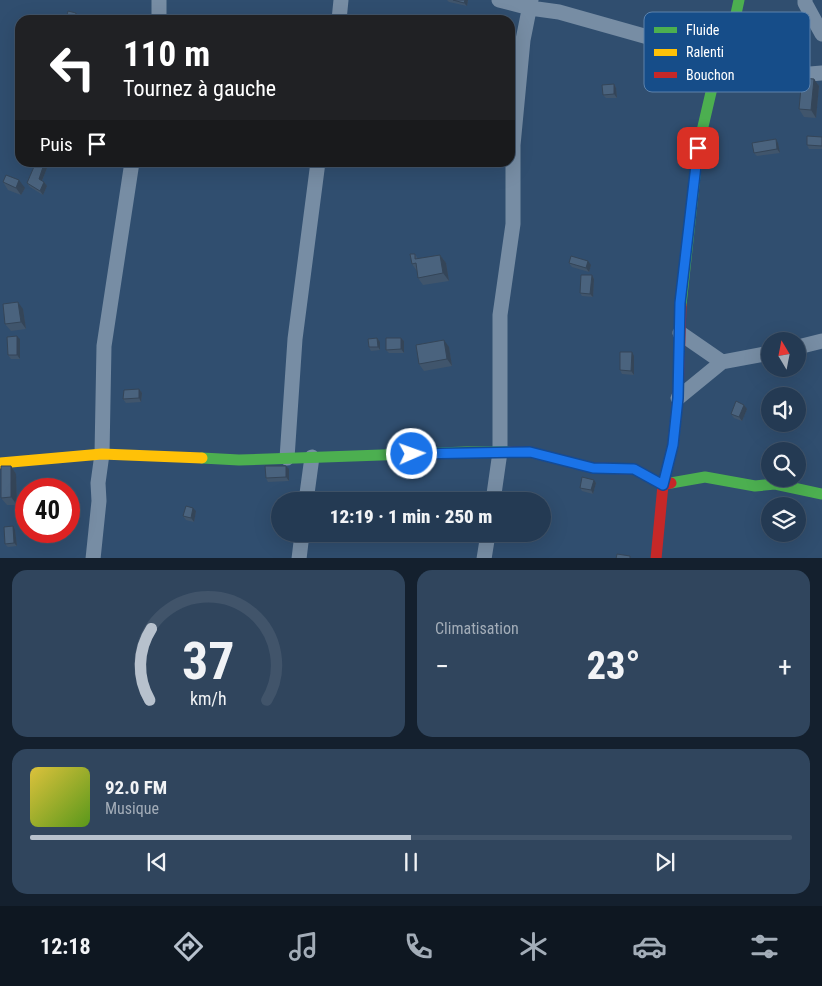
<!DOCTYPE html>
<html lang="fr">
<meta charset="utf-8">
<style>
body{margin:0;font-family:"Roboto Condensed",sans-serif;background:#30455d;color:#f1f3f6;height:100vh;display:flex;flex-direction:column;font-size:19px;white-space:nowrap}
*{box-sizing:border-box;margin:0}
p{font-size:16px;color:#a3adb8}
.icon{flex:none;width:28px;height:28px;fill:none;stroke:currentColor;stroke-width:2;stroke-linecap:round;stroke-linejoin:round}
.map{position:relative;height:558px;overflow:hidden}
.drawer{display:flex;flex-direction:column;gap:12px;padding:12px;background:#14202e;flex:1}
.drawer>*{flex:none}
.hud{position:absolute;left:15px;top:15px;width:500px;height:152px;border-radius:15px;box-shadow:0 5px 20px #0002,0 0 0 1px #41546a;background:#202124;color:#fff;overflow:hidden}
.needle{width:32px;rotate:350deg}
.fabs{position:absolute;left:761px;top:332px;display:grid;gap:10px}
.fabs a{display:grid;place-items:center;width:45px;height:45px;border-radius:50%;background:#243a53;box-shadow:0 5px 20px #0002,0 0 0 1px #41546a;font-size:25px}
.speed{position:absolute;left:15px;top:478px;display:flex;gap:10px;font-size:25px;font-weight:700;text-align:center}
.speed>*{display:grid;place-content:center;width:65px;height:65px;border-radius:50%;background:#243a53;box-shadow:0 5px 20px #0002,0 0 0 1px #41546a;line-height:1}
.speed .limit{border:8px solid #d22;background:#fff;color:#111}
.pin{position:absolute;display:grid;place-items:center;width:42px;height:42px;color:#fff;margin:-21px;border-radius:10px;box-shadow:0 2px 8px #0006}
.me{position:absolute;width:55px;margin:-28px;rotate:88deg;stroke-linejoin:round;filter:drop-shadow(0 0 4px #0008)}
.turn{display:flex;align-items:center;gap:18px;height:105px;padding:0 25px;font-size:22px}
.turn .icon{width:65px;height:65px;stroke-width:2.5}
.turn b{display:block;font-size:35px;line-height:42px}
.then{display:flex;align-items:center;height:48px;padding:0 25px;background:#0003;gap:10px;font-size:19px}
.big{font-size:38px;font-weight:800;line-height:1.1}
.drawer .widget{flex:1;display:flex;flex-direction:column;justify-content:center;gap:8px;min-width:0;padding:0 18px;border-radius:15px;background:#30455d}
.drawer .dial{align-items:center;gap:0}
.dial svg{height:130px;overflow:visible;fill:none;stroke:#41546a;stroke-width:7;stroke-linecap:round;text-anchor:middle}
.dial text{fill:#f1f3f6;stroke:none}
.song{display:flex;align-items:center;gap:15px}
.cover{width:60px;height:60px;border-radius:8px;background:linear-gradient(135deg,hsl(50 70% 55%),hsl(90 70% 35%))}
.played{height:5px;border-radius:2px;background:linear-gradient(90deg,#b7c1cd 50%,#41546a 50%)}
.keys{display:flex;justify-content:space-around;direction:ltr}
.heat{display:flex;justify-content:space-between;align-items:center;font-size:28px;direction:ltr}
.drawer .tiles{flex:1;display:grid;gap:12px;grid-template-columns:1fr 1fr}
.widget:last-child{grid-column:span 2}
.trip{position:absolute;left:271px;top:492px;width:280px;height:50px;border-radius:25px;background:#243a53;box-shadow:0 5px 20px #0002,0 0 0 1px #41546a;font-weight:800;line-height:50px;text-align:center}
.tab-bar{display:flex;height:80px;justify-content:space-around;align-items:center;background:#0e1721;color:#a3adb8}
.tab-bar .icon{width:35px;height:35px}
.tab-bar .on{color:#b7c1cd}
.tab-bar b{font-size:22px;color:#f1f3f6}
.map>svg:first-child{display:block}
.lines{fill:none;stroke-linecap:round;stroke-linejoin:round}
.street{stroke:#778da4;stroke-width:15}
.fast{stroke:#4caf50;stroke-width:11}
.slow{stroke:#ffc107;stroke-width:11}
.jam{stroke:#c62828;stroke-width:11}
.wall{fill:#40556c}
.shaded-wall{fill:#344558}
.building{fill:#4a637e;stroke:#344558}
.route-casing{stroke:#114b97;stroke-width:12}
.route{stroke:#1a73e8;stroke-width:9}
.key{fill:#164d89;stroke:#5c82ac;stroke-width:1}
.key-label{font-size:14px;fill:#fff}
</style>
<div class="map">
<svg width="822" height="559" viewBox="0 0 822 559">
<rect width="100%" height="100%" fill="#304e6f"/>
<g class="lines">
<path class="street" d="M 159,0 L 159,20
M 499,0 L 530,8 L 559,12 L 786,76 L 822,73
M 805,0 L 805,3 L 822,34
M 339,20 L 341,0
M 680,333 L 722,362
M 798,347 L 822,341
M 678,398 L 722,362 L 770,353
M 287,458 L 295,339 L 318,162
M 306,501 L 312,457
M 493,501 L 500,452 L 500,315 L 513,224 L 513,145 L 523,40 L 531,0
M 93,559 L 99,501 L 98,483 L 102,454 L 104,346 L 132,162
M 299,559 L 302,534
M 484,559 L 488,534"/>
<path class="fast" d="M 681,305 L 698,148 L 719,58 L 729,46 L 739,0
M 202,458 L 239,460 L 466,452 L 510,452
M 671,483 L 705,477 L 755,486 L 775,484 L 822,494"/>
<path class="slow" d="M 0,463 L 102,454 L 202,458"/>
<path class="jam" d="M 510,452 L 530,452 L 593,468 L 634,469 L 663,485 L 671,483
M 656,559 L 663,485 L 673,445 L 678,398 L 681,305"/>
</g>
<path class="wall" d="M 447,0 L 468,0 L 467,6 L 449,2 Z
M 76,13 L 79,17 L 78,20 L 69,19 L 67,15 Z
M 814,79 L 819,86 L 816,118 L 804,117 L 799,109 Z
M 614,84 L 616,88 L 617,98 L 606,98 L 603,95 Z
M 822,137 L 822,149 L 809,149 L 807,145 Z
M 778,143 L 780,153 L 757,156 L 754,153 Z
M 47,168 L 42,181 L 44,182 L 47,186 L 43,195 L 30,187 L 27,183 Z
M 3,182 L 25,188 L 21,195 L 8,190 Z
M 415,254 L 418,259 L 440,255 L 446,263 L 449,281 L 423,285 L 418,278 L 417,271 L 412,264 Z
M 569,263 L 591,265 L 589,272 L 572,267 Z
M 592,275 L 594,279 L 593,297 L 582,296 L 580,293 Z
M 23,309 L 26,329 L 11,331 L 5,324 Z
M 377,338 L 380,342 L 380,350 L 371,351 L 369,347 Z
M 401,338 L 404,341 L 404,353 L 389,353 L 386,350 Z
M 20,339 L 20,359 L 11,359 L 8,355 Z
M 449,347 L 452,366 L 424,371 L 419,364 Z
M 634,356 L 634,375 L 622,374 L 620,370 Z
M 139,389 L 142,393 L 141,402 L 126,403 L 123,399 Z
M 744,405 L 747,409 L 742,421 L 734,418 L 731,414 Z
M 409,457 L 412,461 L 410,471 L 397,469 L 394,466 Z
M 11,466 L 16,474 L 17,505 L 7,505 L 1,498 Z
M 289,469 L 289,481 L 268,482 L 266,478 Z
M 594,480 L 596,483 L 593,494 L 582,491 L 580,488 Z
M 196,511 L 194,522 L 186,520 L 183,516 Z
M 15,530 L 17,546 L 8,547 L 5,544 Z"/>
<path class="shaded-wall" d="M 465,0 L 468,0 L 467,6 L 464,3 Z
M 76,13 L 79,17 L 78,20 L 75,17 Z
M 814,79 L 819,86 L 816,118 L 811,110 Z
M 614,84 L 616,88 L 617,98 L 614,94 Z
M 776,139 L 778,143 L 780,153 L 777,149 Z
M 44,164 L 47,168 L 41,183 L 39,179 Z
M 19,180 L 25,188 L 21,195 L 16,188 Z
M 44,182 L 47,186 L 43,195 L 40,191 Z
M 440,255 L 446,263 L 449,281 L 443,273 Z
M 588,261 L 591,265 L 589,272 L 586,268 Z
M 592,275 L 594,279 L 593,297 L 590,294 Z
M 18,302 L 23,309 L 26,329 L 21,322 Z
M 17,336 L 20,339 L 20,359 L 17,355 Z
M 377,338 L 380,342 L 380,350 L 378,347 Z
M 401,338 L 404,341 L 404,353 L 401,349 Z
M 444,340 L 449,347 L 452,366 L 447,359 Z
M 632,352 L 634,356 L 634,375 L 631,371 Z
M 139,389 L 142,393 L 141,402 L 139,398 Z
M 744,405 L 747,409 L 742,421 L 739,417 Z
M 409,457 L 412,461 L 410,471 L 408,467 Z
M 11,466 L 16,474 L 17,505 L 11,497 Z
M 286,466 L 289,469 L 289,481 L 286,477 Z
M 594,480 L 596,483 L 593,494 L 591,490 Z
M 193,508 L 196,511 L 194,522 L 191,518 Z
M 13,526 L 15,530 L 17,546 L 14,543 Z"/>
<path class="building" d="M 453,0 L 465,0 L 464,3 Z
M 68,11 L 76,13 L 75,17 L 67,15 Z
M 802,78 L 814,79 L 811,110 L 799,109 Z
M 614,84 L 614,94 L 603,95 L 602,85 Z
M 807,136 L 822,137 L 822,146 L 807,145 Z
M 776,139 L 777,149 L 754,153 L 752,143 Z
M 36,162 L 44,164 L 39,179 L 44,182 L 40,191 L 27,183 Z
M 6,175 L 19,180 L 16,188 L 3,182 Z
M 410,254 L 415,254 L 415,259 L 440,255 L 443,273 L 418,278 L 416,263 L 412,264 Z
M 571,256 L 588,261 L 586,268 L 569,263 Z
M 581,275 L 592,275 L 590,294 L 580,293 Z
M 18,302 L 21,322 L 5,324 L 3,304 Z
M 17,336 L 17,355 L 8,355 L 7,337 Z
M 377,338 L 378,347 L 369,347 L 368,339 Z
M 386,338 L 401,338 L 401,349 L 386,350 Z
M 444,340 L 447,359 L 419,364 L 416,345 Z
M 620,352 L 632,352 L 631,371 L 620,370 Z
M 139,389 L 139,398 L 123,399 L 124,390 Z
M 736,401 L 744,405 L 739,417 L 731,414 Z
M 396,455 L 409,457 L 408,467 L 394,466 Z
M 1,466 L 11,466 L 11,497 L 1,498 Z
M 265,466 L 286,466 L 286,477 L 266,478 Z
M 582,477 L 594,480 L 591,490 L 580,488 Z
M 186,506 L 193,508 L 191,518 L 183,516 Z
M 13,526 L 14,543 L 5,544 L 4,527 Z
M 617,554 L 630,556 L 630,559 L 616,559 Z"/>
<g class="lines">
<g class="route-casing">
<path id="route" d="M 412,454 L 530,452 L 593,468 L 634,469 L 663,485 L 673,445 L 678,398 L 680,303 L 698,148"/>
</g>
<use href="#route" class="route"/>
</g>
<rect x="644" y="12" width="166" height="80" rx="8" class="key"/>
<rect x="654" y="27" width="23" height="6" fill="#4caf50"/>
<rect x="654" y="49" width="23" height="7" fill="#ffc107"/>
<rect x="654" y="72" width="23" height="6" fill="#c62828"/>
<g class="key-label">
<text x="686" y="35">Fluide</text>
<text x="686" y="57">Ralenti</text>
<text x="686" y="80">Bouchon</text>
</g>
</svg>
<div class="fabs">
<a><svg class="needle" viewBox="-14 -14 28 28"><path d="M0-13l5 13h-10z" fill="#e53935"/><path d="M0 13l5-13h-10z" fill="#a3adb8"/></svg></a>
<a><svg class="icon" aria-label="sound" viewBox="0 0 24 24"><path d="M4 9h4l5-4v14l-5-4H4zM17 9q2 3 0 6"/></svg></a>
<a><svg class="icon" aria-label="search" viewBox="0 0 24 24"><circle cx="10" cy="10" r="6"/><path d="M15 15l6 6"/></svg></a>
<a><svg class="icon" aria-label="layers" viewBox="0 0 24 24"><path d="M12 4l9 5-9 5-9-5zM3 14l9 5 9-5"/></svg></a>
</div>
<div class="speed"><div class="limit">40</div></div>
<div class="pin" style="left:698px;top:148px;background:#d93025"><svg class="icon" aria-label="arrive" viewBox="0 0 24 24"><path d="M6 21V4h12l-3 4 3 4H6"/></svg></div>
<svg class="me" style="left:412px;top:454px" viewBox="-20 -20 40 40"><circle r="17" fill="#1a73e8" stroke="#fff" stroke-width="3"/><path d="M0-11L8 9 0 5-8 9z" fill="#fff"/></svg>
<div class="trip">12:19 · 1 min · 250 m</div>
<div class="hud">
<div class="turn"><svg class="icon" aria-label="left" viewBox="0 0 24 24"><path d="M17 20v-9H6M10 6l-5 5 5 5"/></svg><div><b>110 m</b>Tournez à gauche</div></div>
<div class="then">Puis<svg class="icon" aria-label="arrive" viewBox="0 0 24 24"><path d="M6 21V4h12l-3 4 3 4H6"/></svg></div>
</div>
</div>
<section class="drawer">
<div class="tiles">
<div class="widget dial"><svg viewBox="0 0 100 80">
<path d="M14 69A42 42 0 1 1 86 69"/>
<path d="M14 69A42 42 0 0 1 15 25" stroke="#b7c1cd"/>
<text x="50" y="56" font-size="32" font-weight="700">37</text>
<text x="50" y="72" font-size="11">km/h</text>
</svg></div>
<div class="widget"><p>Climatisation</p>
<div class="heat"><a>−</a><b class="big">23°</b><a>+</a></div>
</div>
<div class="widget">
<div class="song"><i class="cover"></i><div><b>92.0 FM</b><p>Musique</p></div></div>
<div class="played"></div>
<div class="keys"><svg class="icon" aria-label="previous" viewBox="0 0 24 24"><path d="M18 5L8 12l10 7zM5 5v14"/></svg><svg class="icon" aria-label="pause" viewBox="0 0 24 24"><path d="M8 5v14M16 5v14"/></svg><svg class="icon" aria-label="next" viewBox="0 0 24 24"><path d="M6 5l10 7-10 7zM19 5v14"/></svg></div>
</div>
</div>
</section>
<nav class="tab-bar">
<b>12:18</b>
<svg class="icon on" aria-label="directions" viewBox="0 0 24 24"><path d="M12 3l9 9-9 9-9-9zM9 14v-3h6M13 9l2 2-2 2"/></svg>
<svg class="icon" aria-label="music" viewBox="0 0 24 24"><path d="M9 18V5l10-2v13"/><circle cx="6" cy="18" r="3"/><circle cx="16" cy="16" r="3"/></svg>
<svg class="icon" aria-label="phone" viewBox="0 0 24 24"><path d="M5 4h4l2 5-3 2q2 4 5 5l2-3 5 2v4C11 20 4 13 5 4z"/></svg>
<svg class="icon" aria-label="climate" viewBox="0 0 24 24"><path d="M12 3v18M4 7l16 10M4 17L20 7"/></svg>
<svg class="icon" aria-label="car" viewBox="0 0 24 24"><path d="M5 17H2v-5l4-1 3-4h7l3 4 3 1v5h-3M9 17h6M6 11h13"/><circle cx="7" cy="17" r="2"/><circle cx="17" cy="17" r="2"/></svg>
<svg class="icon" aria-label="filters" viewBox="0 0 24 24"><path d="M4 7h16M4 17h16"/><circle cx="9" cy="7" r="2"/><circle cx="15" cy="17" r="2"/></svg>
</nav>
